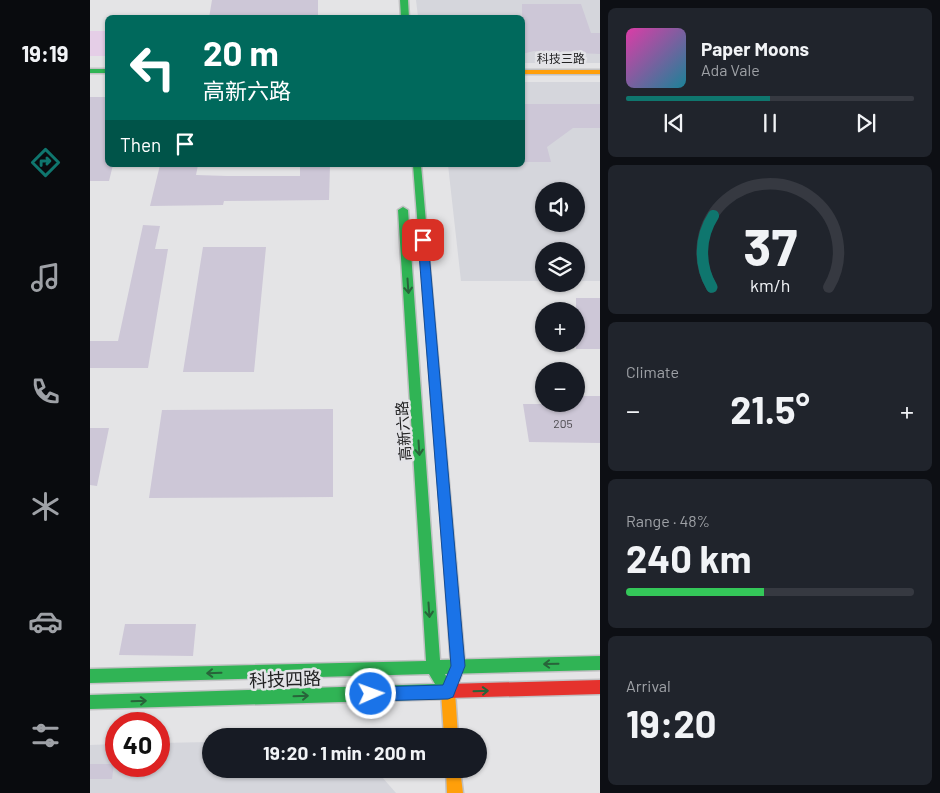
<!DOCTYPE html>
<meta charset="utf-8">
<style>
body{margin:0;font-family:Barlow,"Noto Sans SC",sans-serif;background:#20242c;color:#f1f3f6;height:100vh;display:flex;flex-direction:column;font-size:19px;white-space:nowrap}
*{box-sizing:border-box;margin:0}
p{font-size:16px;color:#9ea1a6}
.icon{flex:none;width:28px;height:28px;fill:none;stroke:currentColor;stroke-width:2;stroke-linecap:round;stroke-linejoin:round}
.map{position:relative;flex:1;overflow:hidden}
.details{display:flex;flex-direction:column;gap:8px;padding:8px;background:#0d0f14;width:340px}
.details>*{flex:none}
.banner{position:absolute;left:15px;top:15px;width:420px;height:152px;border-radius:8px;box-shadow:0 1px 4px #0004;background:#00695c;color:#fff;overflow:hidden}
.fabs{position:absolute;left:445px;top:182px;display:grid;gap:10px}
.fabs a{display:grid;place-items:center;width:50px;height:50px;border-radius:50%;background:#171b24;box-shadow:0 1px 4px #0004;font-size:25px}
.speed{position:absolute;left:15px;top:712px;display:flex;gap:10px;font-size:25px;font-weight:700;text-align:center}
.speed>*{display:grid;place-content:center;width:65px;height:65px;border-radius:50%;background:#171b24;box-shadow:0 1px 4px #0004;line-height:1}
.speed .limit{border:8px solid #d22;background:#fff;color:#111}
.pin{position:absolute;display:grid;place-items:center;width:42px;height:42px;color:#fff;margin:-21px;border-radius:10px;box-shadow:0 2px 8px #0006}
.me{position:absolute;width:55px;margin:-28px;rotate:88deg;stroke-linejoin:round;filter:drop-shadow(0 0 4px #0008)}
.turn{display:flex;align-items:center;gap:18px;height:105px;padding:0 15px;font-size:22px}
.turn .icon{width:65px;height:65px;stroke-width:2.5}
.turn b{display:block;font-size:35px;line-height:42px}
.then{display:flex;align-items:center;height:48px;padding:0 15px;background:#0003;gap:10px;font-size:19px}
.big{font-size:38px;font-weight:700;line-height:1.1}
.details .card{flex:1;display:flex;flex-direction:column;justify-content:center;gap:8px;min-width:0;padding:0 18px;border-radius:8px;background:#20242c}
.details .dial{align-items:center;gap:0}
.dial svg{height:130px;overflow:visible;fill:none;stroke:#363941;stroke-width:7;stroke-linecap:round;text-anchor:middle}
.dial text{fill:#f1f3f6;stroke:none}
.song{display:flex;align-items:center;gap:15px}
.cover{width:60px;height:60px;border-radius:8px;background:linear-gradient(135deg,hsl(320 70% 55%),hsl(190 70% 35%))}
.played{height:5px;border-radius:2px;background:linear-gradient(90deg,#0f766e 50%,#363941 50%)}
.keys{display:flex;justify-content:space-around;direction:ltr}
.heat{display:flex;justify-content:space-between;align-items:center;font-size:28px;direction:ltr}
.charge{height:8px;border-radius:4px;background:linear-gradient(90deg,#34c759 48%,#363941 0)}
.trip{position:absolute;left:112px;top:728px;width:285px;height:50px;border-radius:25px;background:#171b24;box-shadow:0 1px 4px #0004;font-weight:700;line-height:50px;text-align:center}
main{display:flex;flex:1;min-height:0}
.menu{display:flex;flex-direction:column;width:90px;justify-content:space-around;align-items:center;background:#090b0e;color:#9ea1a6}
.menu .icon{width:35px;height:35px}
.menu .current{color:#0f766e}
.menu b{font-size:22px;color:#f1f3f6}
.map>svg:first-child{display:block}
.built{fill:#d5d6dc;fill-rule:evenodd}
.green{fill:#e5cee7}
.building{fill:#cdc7d7}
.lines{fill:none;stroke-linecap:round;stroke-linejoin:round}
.fast-casing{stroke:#c1c1c3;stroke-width:3}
.slow-casing{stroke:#c1c1c3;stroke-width:3}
.jam-casing{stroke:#c1c1c3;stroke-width:3}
.fast{fill:#30b455;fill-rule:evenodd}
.slow{fill:#ff9f0a;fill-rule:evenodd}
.jam{fill:#e5322d;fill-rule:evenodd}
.oneway{stroke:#28643a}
.route{fill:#1a73e8;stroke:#114b97}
.labels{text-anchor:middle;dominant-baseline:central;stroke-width:5;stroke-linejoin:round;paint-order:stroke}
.far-street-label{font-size:12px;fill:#222223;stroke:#e3e3e7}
.number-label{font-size:12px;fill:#4d4b50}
.street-label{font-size:15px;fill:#222223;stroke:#e3e3e7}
.near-street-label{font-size:18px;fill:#222223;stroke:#e3e3e7}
</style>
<main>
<nav class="menu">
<b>19:19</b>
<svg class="icon current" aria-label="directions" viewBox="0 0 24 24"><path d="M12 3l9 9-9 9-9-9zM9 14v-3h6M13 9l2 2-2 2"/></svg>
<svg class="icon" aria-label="music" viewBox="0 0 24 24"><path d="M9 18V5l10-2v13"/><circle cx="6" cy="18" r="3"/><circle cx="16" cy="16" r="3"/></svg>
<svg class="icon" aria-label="phone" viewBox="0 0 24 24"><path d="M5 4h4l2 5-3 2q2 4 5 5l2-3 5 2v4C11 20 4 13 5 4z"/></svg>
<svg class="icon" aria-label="climate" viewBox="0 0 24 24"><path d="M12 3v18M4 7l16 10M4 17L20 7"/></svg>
<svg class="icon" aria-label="car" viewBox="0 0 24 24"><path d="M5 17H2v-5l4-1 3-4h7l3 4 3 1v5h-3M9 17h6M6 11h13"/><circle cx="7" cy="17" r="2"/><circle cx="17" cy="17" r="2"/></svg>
<svg class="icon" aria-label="filters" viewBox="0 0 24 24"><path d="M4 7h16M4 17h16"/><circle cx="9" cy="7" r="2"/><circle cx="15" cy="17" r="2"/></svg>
</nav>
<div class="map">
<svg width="510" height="793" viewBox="0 0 510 793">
<rect width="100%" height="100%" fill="#e4e4e6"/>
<path class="built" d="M 326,0 L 510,0 L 510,63 L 433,63 L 432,18 L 328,17 Z
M 433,82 L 510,82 L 510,281 L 486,281 L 486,251 L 454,251 L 454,281 L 371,281 L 358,165 L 432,165 ZM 454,191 L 486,191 L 486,224 L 454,224 Z
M 121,742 L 121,769 L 285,769 L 306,793 L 0,793 L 0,745 L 26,744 L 26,766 L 69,766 L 69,743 Z"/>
<path class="green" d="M 0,31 L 17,31 L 17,56 L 0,56 Z"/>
<path class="building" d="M 122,0 L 228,0 L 228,18 L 119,18 Z
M 432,4 L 491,4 L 501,33 L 510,33 L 510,54 L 444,51 L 432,54 Z
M 0,97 L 18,97 L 18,165 L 23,165 L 19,181 L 0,181 Z
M 432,104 L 510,104 L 510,128 L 483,128 L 457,147 L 461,162 L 432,162 Z
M 70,165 L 108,165 L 106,175 L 137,176 L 210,176 L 210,165 L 240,165 L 239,200 L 134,201 L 133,205 L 60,206 Z
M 53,225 L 70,226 L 65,249 L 78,249 L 58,368 L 0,368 L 0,341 L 28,341 Z
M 113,247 L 176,247 L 164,372 L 93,372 Z
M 486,298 L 510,298 L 510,349 L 486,349 Z
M 486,396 L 510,396 L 510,443 L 439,442 L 433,404 L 486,404 Z
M 243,409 L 243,497 L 59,498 L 72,410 Z
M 0,428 L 19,428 L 7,486 L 0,485 Z
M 35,624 L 106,624 L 103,656 L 29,655 Z
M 0,764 L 24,764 L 22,779 L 0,779 Z"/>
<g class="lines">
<g class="fast-casing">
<path id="fast" d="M 310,0 L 318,0 L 319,18 L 311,18 Z
M 0,69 L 18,69 L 18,73 L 0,73 Z
M 323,165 L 331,165 L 366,563 L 365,567 L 360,569 L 355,567 L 354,563 Z
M 313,207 L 318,210 L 350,660 L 510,656 L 510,670 L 355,674 L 365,691 L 363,697 L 358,699 L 0,709 L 0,695 L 345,684 L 339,674 L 0,683 L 0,669 L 336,661 L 308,210 Z"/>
</g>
<g class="slow-casing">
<path id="slow" d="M 432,70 L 510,70 L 510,74 L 432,74 Z
M 360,557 L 365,559 L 366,563 L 375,666 L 365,692 L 368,736 L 354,736 L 351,692 L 361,666 L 354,563 L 355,559 Z
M 356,769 L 370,769 L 373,793 L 357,793 Z"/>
</g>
<g class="jam-casing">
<path id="jam" d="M 510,680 L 510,694 L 358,698 L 353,696 L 351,691 L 353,686 L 358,684 Z"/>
</g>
<use href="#fast" class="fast"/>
<use href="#slow" class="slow"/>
<use href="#jam" class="jam"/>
</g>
<defs><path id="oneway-shaft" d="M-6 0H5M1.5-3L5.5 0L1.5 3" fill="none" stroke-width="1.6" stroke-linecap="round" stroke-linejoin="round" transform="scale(1.25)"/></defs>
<g class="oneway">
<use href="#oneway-shaft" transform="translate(318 286) rotate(86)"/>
<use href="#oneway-shaft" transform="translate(329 448) rotate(86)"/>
<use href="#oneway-shaft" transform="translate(339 610) rotate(86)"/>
<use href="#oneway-shaft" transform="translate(461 664) rotate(179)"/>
<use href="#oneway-shaft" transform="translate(124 673) rotate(178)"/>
<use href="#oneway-shaft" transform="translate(391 691) rotate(-2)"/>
<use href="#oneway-shaft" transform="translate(211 696) rotate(-2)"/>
<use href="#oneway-shaft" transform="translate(49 701) rotate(-2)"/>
</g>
<path class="route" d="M 333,236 L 338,240 L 375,666 L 363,697 L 358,699 L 281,701 L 276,699 L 273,694 L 276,689 L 281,687 L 353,685 L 361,666 L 328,240 Z"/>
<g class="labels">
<g class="far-street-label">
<text x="471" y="58">科技三路</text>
</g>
<g class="number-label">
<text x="473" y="423">205</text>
</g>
<g class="street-label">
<text transform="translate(313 431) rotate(-94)">高新六路</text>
</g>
<g class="near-street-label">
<text transform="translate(195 679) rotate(-2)">科技四路</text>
</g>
</g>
</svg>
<div class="fabs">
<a><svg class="icon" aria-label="sound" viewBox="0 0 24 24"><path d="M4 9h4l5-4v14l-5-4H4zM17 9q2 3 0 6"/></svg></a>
<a><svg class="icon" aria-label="layers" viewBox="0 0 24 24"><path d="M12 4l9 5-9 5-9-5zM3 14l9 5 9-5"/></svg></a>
<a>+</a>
<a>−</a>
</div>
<div class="speed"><div class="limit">40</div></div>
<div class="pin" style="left:333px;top:240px;background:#d93025"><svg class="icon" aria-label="arrive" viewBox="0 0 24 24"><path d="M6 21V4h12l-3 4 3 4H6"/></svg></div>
<svg class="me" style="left:281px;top:694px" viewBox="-20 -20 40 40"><circle r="17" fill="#1a73e8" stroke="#fff" stroke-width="3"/><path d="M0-11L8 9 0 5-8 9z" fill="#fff"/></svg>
<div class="trip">19:20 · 1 min · 200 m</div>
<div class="banner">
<div class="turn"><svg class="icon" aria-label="left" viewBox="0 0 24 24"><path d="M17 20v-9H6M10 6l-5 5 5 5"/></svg><div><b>20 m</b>高新六路</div></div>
<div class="then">Then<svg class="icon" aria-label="arrive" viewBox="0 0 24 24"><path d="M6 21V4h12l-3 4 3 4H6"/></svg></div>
</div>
</div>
<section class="details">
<div class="card">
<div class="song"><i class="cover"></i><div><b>Paper Moons</b><p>Ada Vale</p></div></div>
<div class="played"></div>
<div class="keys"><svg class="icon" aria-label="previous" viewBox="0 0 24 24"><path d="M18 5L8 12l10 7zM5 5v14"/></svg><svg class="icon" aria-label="pause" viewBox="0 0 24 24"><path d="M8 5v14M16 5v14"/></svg><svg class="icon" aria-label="next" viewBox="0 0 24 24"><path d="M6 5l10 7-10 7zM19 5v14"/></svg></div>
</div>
<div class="card dial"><svg viewBox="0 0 100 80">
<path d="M14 69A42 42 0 1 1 86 69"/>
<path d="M14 69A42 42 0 0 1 15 25" stroke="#0f766e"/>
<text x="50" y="56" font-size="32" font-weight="700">37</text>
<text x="50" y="72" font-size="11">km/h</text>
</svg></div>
<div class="card"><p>Climate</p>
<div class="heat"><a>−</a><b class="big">21.5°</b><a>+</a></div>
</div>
<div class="card"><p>Range · 48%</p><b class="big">240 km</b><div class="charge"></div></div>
<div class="card"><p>Arrival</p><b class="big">19:20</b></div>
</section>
</main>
